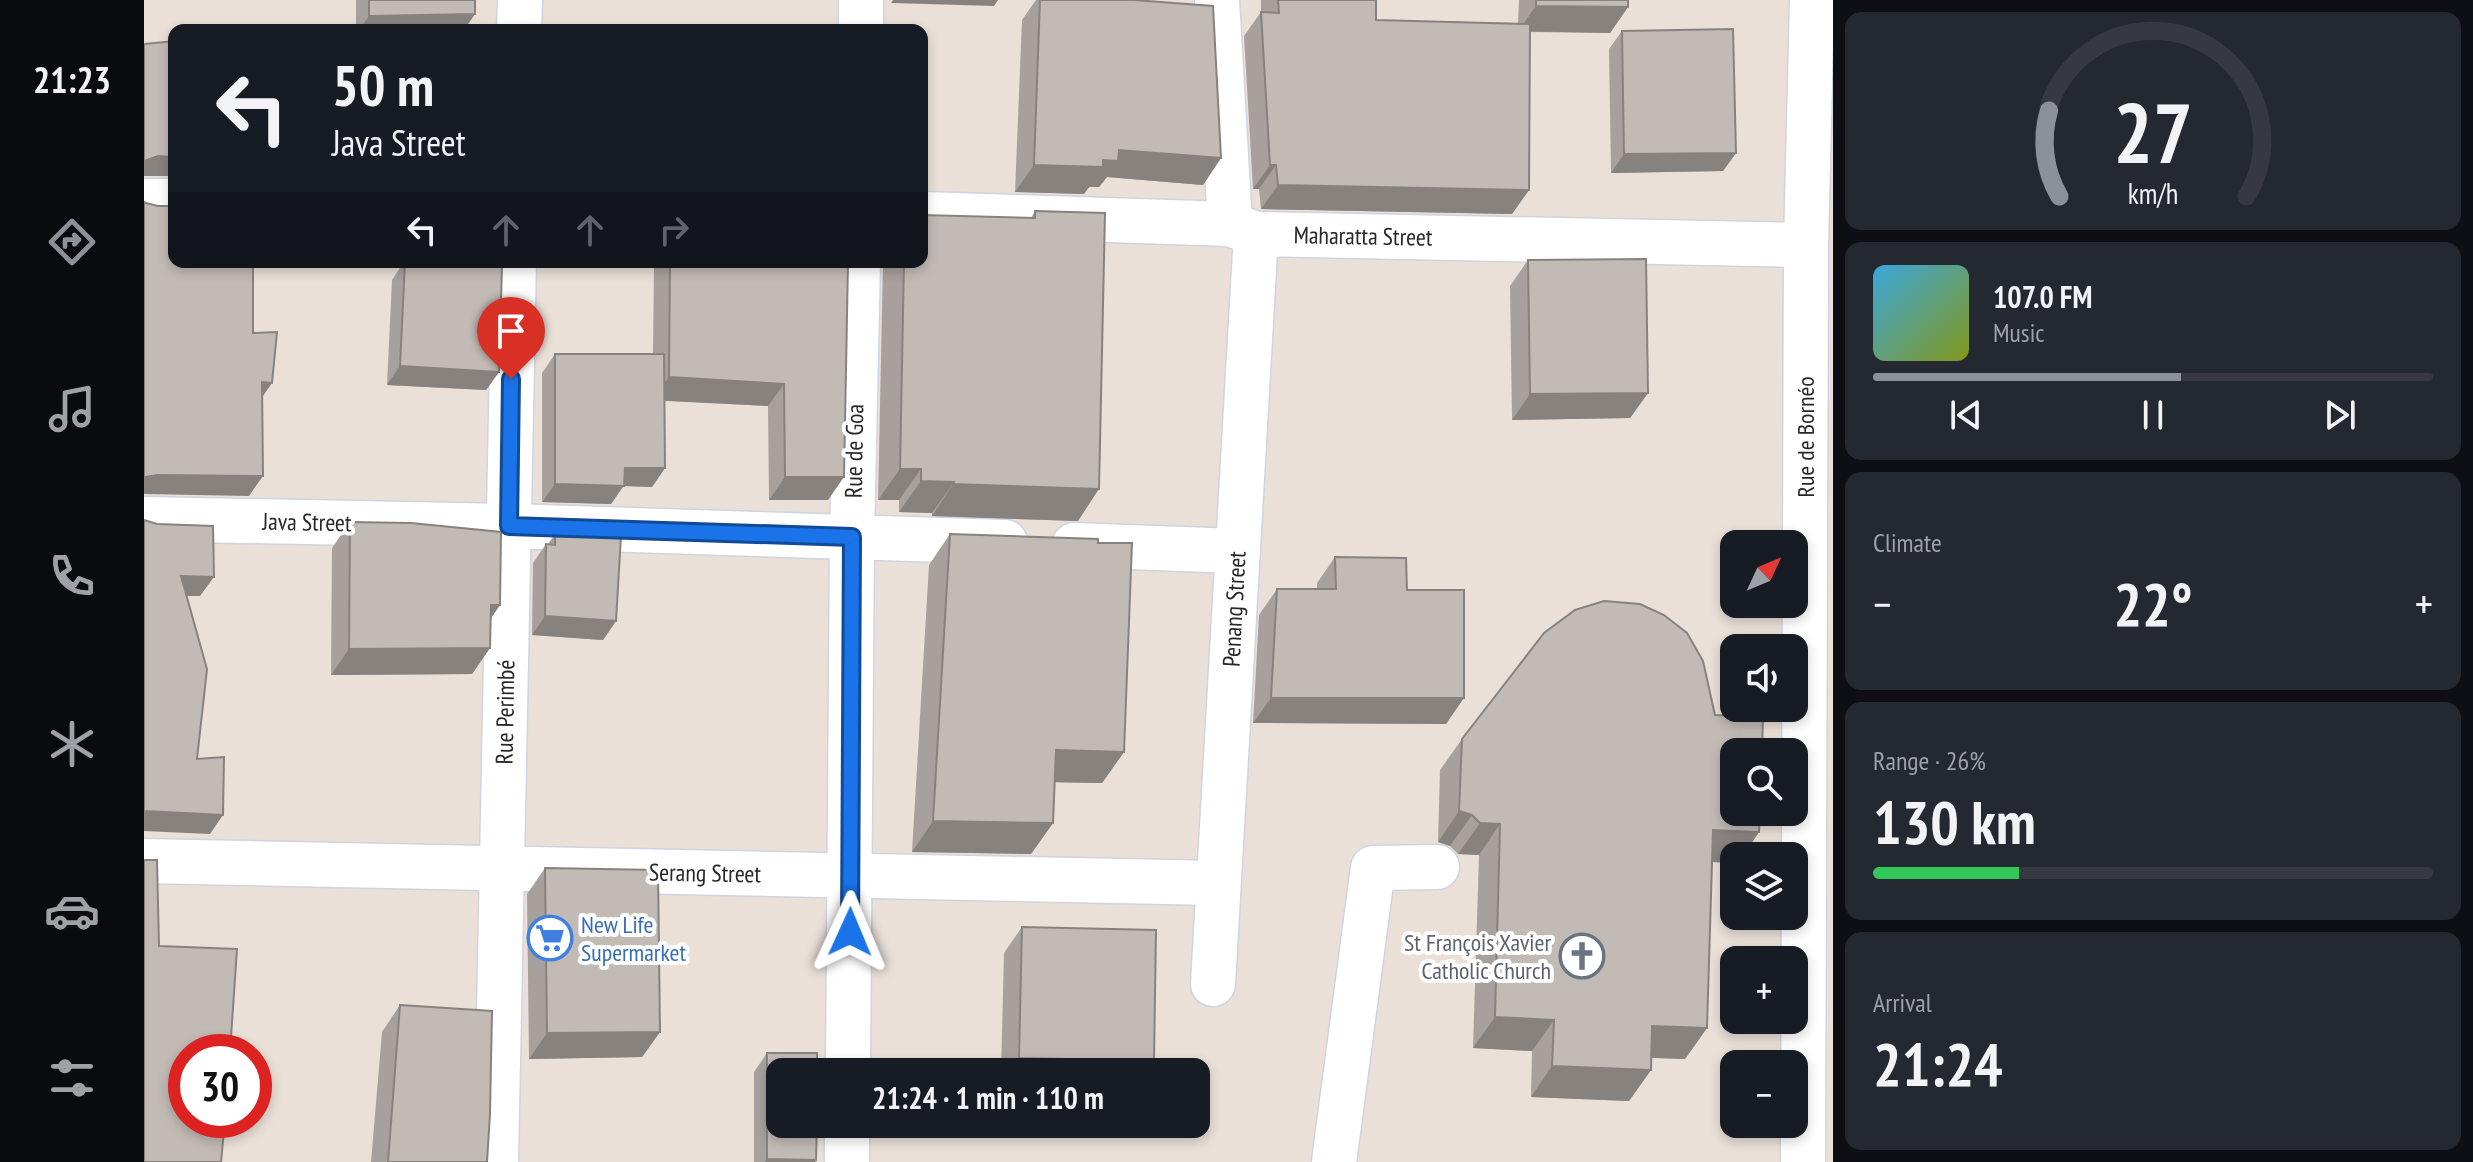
<!DOCTYPE html>
<meta charset="utf-8">
<style>
body{margin:0;font-family:"PT Sans Narrow",sans-serif;background:#242831;color:#f1f3f6;height:100vh;display:flex;flex-direction:column;font-size:30px;white-space:nowrap}
*{box-sizing:border-box;margin:0}
p{font-size:26px;color:#9ea1a6}
.icon{flex:none;width:44px;height:44px;fill:none;stroke:currentColor;stroke-width:2;stroke-linecap:round;stroke-linejoin:round}
.map{position:relative;flex:1;overflow:hidden}
.panel{display:flex;flex-direction:column;gap:12px;padding:12px;background:#0d0f14;width:640px}
.panel>*{flex:none}
.banner{position:absolute;left:24px;top:24px;width:760px;height:244px;border-radius:16px;box-shadow:0 4px 12px #0003;background:#171b24;color:#f1f3f6;overflow:hidden}
.needle{width:52px;rotate:46deg}
.tools{position:absolute;left:1576px;top:530px;display:grid;gap:16px}
.tools a{display:grid;place-items:center;width:88px;height:88px;border-radius:16px;background:#171b24;box-shadow:0 4px 12px #0003;font-size:40px}
.speed{position:absolute;left:24px;top:1034px;display:flex;gap:16px;font-size:40px;font-weight:700;text-align:center}
.speed>*{display:grid;place-content:center;width:104px;height:104px;border-radius:50%;background:#171b24;box-shadow:0 4px 12px #0003;line-height:1}
.speed .limit{border:12px solid #d22;background:#fff;color:#111}
.pin{position:absolute;display:grid;place-items:center;width:68px;height:68px;color:#fff;margin:-82px -34px;border-radius:50% 50% 50% 0;rotate:-45deg;box-shadow:0 0 8px #0007}
.pin .icon{rotate:45deg}
.me{position:absolute;width:88px;margin:-44px;rotate:1deg;stroke-linejoin:round;filter:drop-shadow(0 0 6px #0008)}
.turn{display:flex;align-items:center;gap:28px;height:168px;padding:0 32px;font-size:36px}
.turn .icon{width:104px;height:104px;stroke-width:2.5}
.turn b{display:block;font-size:56px;line-height:68px}
.lanes{display:flex;align-items:center;height:76px;padding:0 32px;background:#0003;justify-content:center;gap:40px;direction:ltr}
.lanes .off{opacity:.35}
.big{font-size:60px;font-weight:700;line-height:1.1}
.panel .widget{flex:1;display:flex;flex-direction:column;justify-content:center;gap:12px;min-width:0;padding:0 28px;border-radius:16px;background:#242831}
.panel .dial{align-items:center;gap:0}
.dial svg{height:208px;overflow:visible;fill:none;stroke:#363941;stroke-width:7;stroke-linecap:round;text-anchor:middle}
.dial text{fill:#f1f3f6;stroke:none}
.song{display:flex;align-items:center;gap:24px}
.cover{width:96px;height:96px;border-radius:12px;background:linear-gradient(135deg,hsl(200 70% 55%),hsl(70 70% 35%))}
.played{height:8px;border-radius:4px;background:linear-gradient(90deg,#8c9099 55%,#363941 55%)}
.keys{display:flex;justify-content:space-around;direction:ltr}
.heat{display:flex;justify-content:space-between;align-items:center;font-size:44px;direction:ltr}
.charge{height:12px;border-radius:6px;background:linear-gradient(90deg,#34c759 26%,#363941 0)}
.trip{position:absolute;left:622px;top:1058px;width:444px;height:80px;border-radius:16px;background:#171b24;box-shadow:0 4px 12px #0003;font-weight:700;line-height:80px;text-align:center}
main{display:flex;flex:1;min-height:0}
.tabs{display:flex;flex-direction:column;width:144px;justify-content:space-around;align-items:center;background:#090b0e;color:#9ea1a6}
.tabs .icon{width:56px;height:56px}
.tabs .active{color:#8c9099}
.tabs b{font-size:36px;color:#f1f3f6}
.map>svg:first-child{display:block}
.lines{fill:none;stroke-linecap:round;stroke-linejoin:round}
.minor-casing{stroke:#ced4e0;stroke-width:47}
.minor{stroke:#fff;stroke-width:44}
.wall{fill:#a7a09c}
.shaded-wall{fill:#88827f}
.building{fill:#c2bab5;stroke:#88827f;stroke-width:2}
.route-casing{stroke:#114b97;stroke-width:20}
.route{stroke:#1a73e8;stroke-width:14}
.labels{text-anchor:middle;dominant-baseline:central;stroke-width:8;stroke-linejoin:round;paint-order:stroke}
.street-label{font-size:24px;fill:#272727;stroke:#fff}
.shop-label{font-size:24px;fill:#366cbe;stroke:#fff;text-anchor:start}
.worship-label{font-size:24px;fill:#5b616d;stroke:#fff;text-anchor:end}
</style>
<main>
<nav class="tabs">
<b>21:23</b>
<svg class="icon active" aria-label="directions" viewBox="0 0 24 24"><path d="M12 3l9 9-9 9-9-9zM9 14v-3h6M13 9l2 2-2 2"/></svg>
<svg class="icon" aria-label="music" viewBox="0 0 24 24"><path d="M9 18V5l10-2v13"/><circle cx="6" cy="18" r="3"/><circle cx="16" cy="16" r="3"/></svg>
<svg class="icon" aria-label="phone" viewBox="0 0 24 24"><path d="M5 4h4l2 5-3 2q2 4 5 5l2-3 5 2v4C11 20 4 13 5 4z"/></svg>
<svg class="icon" aria-label="climate" viewBox="0 0 24 24"><path d="M12 3v18M4 7l16 10M4 17L20 7"/></svg>
<svg class="icon" aria-label="car" viewBox="0 0 24 24"><path d="M5 17H2v-5l4-1 3-4h7l3 4 3 1v5h-3M9 17h6M6 11h13"/><circle cx="7" cy="17" r="2"/><circle cx="17" cy="17" r="2"/></svg>
<svg class="icon" aria-label="filters" viewBox="0 0 24 24"><path d="M4 7h16M4 17h16"/><circle cx="9" cy="7" r="2"/><circle cx="15" cy="17" r="2"/></svg>
</nav>
<div class="map">
<svg width="1689" height="1162" viewBox="0 0 1689 1162">
<rect width="100%" height="100%" fill="#eae0d8"/>
<g class="lines">
<g class="minor-casing">
<path id="minor" d="M 1073,0 L 1086,224
M 375,30 L 376,0
M 717,30 L 717,0
M 0,201 L 30,201
M 778,214 L 1086,224 L 1112,234 L 1662,245
M 0,519 L 365,526 L 861,542
M 930,545 L 1093,551
M 0,861 L 1073,883
M 1069,984 L 1112,234
M 704,1072 L 708,537 L 714,262
M 352,1162 L 370,262
M 703,1162 L 703,1124
M 1190,1162 L 1229,868 L 1293,867
M 1659,1162 L 1662,245 L 1668,0"/>
</g>
<use href="#minor" class="minor"/>
</g>
<path class="wall" d="M 212,0 L 331,0 L 320,30 L 212,30 Z
M 892,0 L 990,0 L 1077,158 L 1059,185 L 963,177 L 955,187 L 945,187 L 940,194 L 871,192 L 878,20 Z
M 1117,0 L 1232,0 L 1232,20 L 1374,23 L 1375,0 L 1484,0 L 1484,7 L 1466,33 L 1385,32 L 1385,190 L 1368,214 L 1117,209 L 1115,189 L 1109,189 L 1100,36 L 1117,12 Z
M 1478,31 L 1592,153 L 1579,171 L 1467,173 L 1465,49 Z
M 891,211 L 934,521 L 788,516 L 788,513 L 755,512 L 755,500 L 734,500 L 739,262 L 778,262 L 887,218 Z
M 1384,260 L 1504,393 L 1486,418 L 1368,420 L 1366,286 Z
M 260,262 L 355,372 L 342,390 L 243,385 L 248,280 Z
M 510,262 L 704,262 L 684,500 L 625,500 L 624,406 L 521,401 L 521,468 L 508,487 L 480,486 L 467,504 L 398,502 L 398,373 L 411,354 L 509,354 Z
M 206,522 L 356,605 L 347,618 L 346,648 L 328,674 L 187,675 L 188,548 Z
M 411,534 L 472,621 L 459,640 L 388,635 L 389,563 L 402,544 L 404,544 Z
M 806,534 L 980,752 L 958,783 L 911,782 L 909,823 L 887,854 L 768,852 L 785,565 Z
M 1191,557 L 1263,590 L 1302,724 L 1109,723 L 1115,615 L 1133,589 L 1173,589 L 1173,583 Z
M 1318,739 L 1590,863 L 1568,862 L 1563,1028 L 1541,1059 L 1507,1058 L 1507,1070 L 1485,1101 L 1387,1097 L 1388,1051 L 1329,1048 L 1335,855 L 1314,854 L 1306,846 L 1294,842 L 1296,770 Z
M 401,868 L 516,1032 L 498,1057 L 385,1059 L 383,894 Z
M 878,927 L 1002,1072 L 857,1072 L 860,953 Z
M 256,1005 L 343,1162 L 227,1162 L 238,1032 Z
M 623,1053 L 672,1160 L 671,1162 L 610,1162 L 610,1072 Z"/>
<path class="shaded-wall" d="M 749,0 L 854,0 L 850,6 L 747,3 Z
M 1392,6 L 1484,7 L 1466,33 L 1374,31 Z
M 331,14 L 320,30 L 215,30 L 225,16 Z
M 975,150 L 1077,158 L 1059,185 L 963,177 L 955,187 L 945,187 L 940,194 L 871,192 L 890,165 L 959,160 Z
M 1592,153 L 1579,171 L 1467,173 L 1480,154 Z
M 14,156 L 30,157 L 30,176 L 0,176 L 0,161 Z
M 1126,165 L 1132,165 L 1115,189 L 1109,189 Z
M 1134,185 L 1385,190 L 1368,214 L 1117,209 Z
M 256,366 L 355,372 L 342,390 L 243,385 Z
M 525,377 L 640,384 L 624,406 L 509,400 Z
M 118,382 L 128,383 L 114,403 Z
M 1504,393 L 1486,418 L 1368,420 L 1386,394 Z
M 481,468 L 521,468 L 508,487 L 479,486 L 467,504 L 398,502 L 411,484 Z
M 756,469 L 777,469 L 755,500 L 734,500 Z
M 13,475 L 119,476 L 105,496 L 0,494 L 0,479 L 2,477 Z
M 641,477 L 700,477 L 684,500 L 625,500 Z
M 777,481 L 810,482 L 788,513 L 755,512 Z
M 809,484 L 955,489 L 934,521 L 788,516 Z
M 37,576 L 70,577 L 56,596 L 23,596 Z
M 347,605 L 356,605 L 338,631 Z
M 401,616 L 472,621 L 459,640 L 388,635 Z
M 346,648 L 328,674 L 187,675 L 205,649 Z
M 1127,698 L 1320,698 L 1302,724 L 1109,723 Z
M 912,750 L 980,752 L 958,783 L 890,782 Z
M 0,811 L 79,815 L 66,834 L 0,831 Z
M 1315,811 L 1328,815 L 1306,846 L 1294,842 Z
M 789,821 L 909,823 L 887,854 L 768,852 Z
M 1336,823 L 1356,824 L 1335,855 L 1314,854 Z
M 1569,830 L 1615,832 L 1599,856 L 1590,856 L 1590,863 L 1547,861 Z
M 1351,1017 L 1410,1020 L 1388,1051 L 1329,1048 Z
M 1508,1026 L 1563,1028 L 1541,1059 L 1487,1057 Z
M 516,1032 L 498,1057 L 385,1059 L 403,1033 Z
M 875,1058 L 1010,1061 L 1002,1072 L 865,1072 Z
M 1408,1066 L 1507,1070 L 1485,1101 L 1387,1097 Z
M 623,1159 L 672,1160 L 671,1162 L 621,1162 Z"/>
<path class="building" d="M 225,0 L 331,0 L 331,14 L 225,16 Z
M 896,0 L 990,0 L 1069,6 L 1077,158 L 975,150 L 974,161 L 959,160 L 959,167 L 890,165 Z
M 1134,0 L 1232,0 L 1232,20 L 1386,24 L 1385,190 L 1134,185 L 1132,165 L 1126,165 L 1117,12 L 1135,13 Z
M 1392,0 L 1484,0 L 1484,7 L 1392,6 Z
M 1589,29 L 1592,153 L 1480,154 L 1478,31 Z
M 30,41 L 30,157 L 14,156 L 0,161 L 0,44 Z
M 0,202 L 2,203 L 14,206 L 30,206 L 30,262 L 109,262 L 109,333 L 133,332 L 128,383 L 118,382 L 119,476 L 13,475 L 2,477 L 0,479 Z
M 891,211 L 961,213 L 955,489 L 809,484 L 810,482 L 777,481 L 777,469 L 756,469 L 760,262 L 778,262 L 778,215 L 891,218 Z
M 1502,259 L 1504,393 L 1386,394 L 1384,260 Z
M 261,262 L 358,266 L 355,372 L 256,366 Z
M 526,262 L 704,262 L 700,477 L 641,477 L 640,384 L 525,377 Z
M 411,354 L 520,354 L 521,468 L 481,468 L 480,486 L 411,484 Z
M 0,520 L 13,524 L 69,526 L 70,577 L 37,576 L 63,669 L 53,759 L 80,757 L 79,815 L 0,811 Z
M 206,522 L 267,523 L 357,532 L 356,605 L 347,605 L 346,648 L 205,649 Z
M 411,534 L 477,536 L 472,621 L 401,616 L 402,544 L 411,545 Z
M 806,534 L 954,539 L 954,543 L 988,543 L 980,752 L 912,750 L 909,823 L 789,821 Z
M 1191,557 L 1262,558 L 1263,590 L 1320,590 L 1320,698 L 1127,698 L 1133,589 L 1192,589 Z
M 1460,601 L 1496,604 L 1520,615 L 1543,633 L 1559,661 L 1571,715 L 1619,717 L 1618,752 L 1590,752 L 1590,812 L 1616,812 L 1615,832 L 1569,830 L 1563,1028 L 1508,1026 L 1507,1070 L 1408,1066 L 1410,1020 L 1351,1017 L 1356,824 L 1336,823 L 1328,815 L 1315,811 L 1318,739 L 1400,633 L 1431,610 Z
M 0,860 L 13,860 L 15,946 L 93,949 L 86,1052 L 42,1052 L 42,1120 L 81,1120 L 77,1162 L 0,1162 Z
M 401,868 L 514,870 L 516,1032 L 403,1033 Z
M 878,927 L 1012,930 L 1010,1061 L 875,1058 Z
M 256,1005 L 348,1011 L 346,1114 L 343,1162 L 244,1162 Z
M 623,1053 L 673,1053 L 673,1072 L 636,1072 L 636,1124 L 673,1124 L 672,1160 L 623,1159 Z"/>
<g class="lines">
<g class="route-casing">
<path id="route" d="M 367,379 L 365,526 L 708,537 L 706,932"/>
</g>
<use href="#route" class="route"/>
</g>
<defs>
<g id="supermarket-ring" transform="scale(2.3)"><circle r="9.5" fill="#fff" stroke="#3f7fe0" stroke-width="1.5"/><path d="M-6-5.5h2.5l.6 2H6L4.5 2H-2.5L-4.4-4H-6ZM-1.5 3.2a1.3 1.3 0 1 0 .1 0ZM3 3.2a1.3 1.3 0 1 0 .1 0Z" fill="#3f7fe0"/></g>
<g id="church-ring" transform="scale(2.3)"><circle r="9.5" fill="#fff" stroke="#6b7280" stroke-width="1.5"/><path d="M-1.2-6h2.4v3.5h3.3v2.4h-3.3V6h-2.4V-.1h-3.3v-2.4h3.3Z" fill="#6b7280"/></g>
</defs>
<g fill-rule="evenodd">
<use href="#supermarket-ring" x="406" y="938"/>
<use href="#church-ring" x="1438" y="956"/>
</g>
<g class="labels">
<g class="street-label">
<text transform="translate(1219 236) rotate(1)">Maharatta Street</text>
<text transform="translate(1661 437) rotate(-90)">Rue de Bornéo</text>
<text transform="translate(710 451) rotate(-89)">Rue de Goa</text>
<text transform="translate(163 522) rotate(1)">Java Street</text>
<text transform="translate(1090 609) rotate(-87)">Penang Street</text>
<text transform="translate(361 712) rotate(-89)">Rue Perimbé</text>
<text transform="translate(561 873) rotate(1)">Serang Street</text>
</g>
<g class="shop-label">
<text x="437" y="924">New Life<tspan x="437" dy="28">Supermarket</tspan></text>
</g>
<g class="worship-label">
<text x="1407" y="942">St François Xavier<tspan x="1407" dy="28">Catholic Church</tspan></text>
</g>
</g>
</svg>
<div class="tools">
<a><svg class="needle" viewBox="-14 -14 28 28"><path d="M0-13l5 13h-10z" fill="#e53935"/><path d="M0 13l5-13h-10z" fill="#9ea1a6"/></svg></a>
<a><svg class="icon" aria-label="sound" viewBox="0 0 24 24"><path d="M4 9h4l5-4v14l-5-4H4zM17 9q2 3 0 6"/></svg></a>
<a><svg class="icon" aria-label="search" viewBox="0 0 24 24"><circle cx="10" cy="10" r="6"/><path d="M15 15l6 6"/></svg></a>
<a><svg class="icon" aria-label="layers" viewBox="0 0 24 24"><path d="M12 4l9 5-9 5-9-5zM3 14l9 5 9-5"/></svg></a>
<a>+</a>
<a>−</a>
</div>
<div class="speed"><div class="limit">30</div></div>
<div class="pin" style="left:367px;top:379px;background:#d93025"><svg class="icon" aria-label="arrive" viewBox="0 0 24 24"><path d="M6 21V4h12l-3 4 3 4H6"/></svg></div>
<svg class="me" style="left:706px;top:932px" viewBox="-20 -20 40 40"><path d="M0-17L14 15 0 8-14 15z" fill="#1a73e8" stroke="#fff" stroke-width="4"/></svg>
<div class="trip">21:24 · 1 min · 110 m</div>
<div class="banner">
<div class="turn"><svg class="icon" aria-label="left" viewBox="0 0 24 24"><path d="M17 20v-9H6M10 6l-5 5 5 5"/></svg><div><b>50 m</b>Java Street</div></div>
<div class="lanes"><svg class="icon" aria-label="left" viewBox="0 0 24 24"><path d="M17 20v-9H6M10 6l-5 5 5 5"/></svg><svg class="icon off" aria-label="ahead" viewBox="0 0 24 24"><path d="M12 20V5M6 11l6-6 6 6"/></svg><svg class="icon off" aria-label="ahead" viewBox="0 0 24 24"><path d="M12 20V5M6 11l6-6 6 6"/></svg><svg class="icon off" aria-label="right" viewBox="0 0 24 24"><path d="M7 20v-9h11M14 6l5 5-5 5"/></svg></div>
</div>
</div>
<section class="panel">
<div class="widget dial"><svg viewBox="0 0 100 80">
<path d="M14 69A42 42 0 1 1 86 69"/>
<path d="M14 69A42 42 0 0 1 10 36" stroke="#8c9099"/>
<text x="50" y="56" font-size="32" font-weight="700">27</text>
<text x="50" y="72" font-size="11">km/h</text>
</svg></div>
<div class="widget">
<div class="song"><i class="cover"></i><div><b>107.0 FM</b><p>Music</p></div></div>
<div class="played"></div>
<div class="keys"><svg class="icon" aria-label="previous" viewBox="0 0 24 24"><path d="M18 5L8 12l10 7zM5 5v14"/></svg><svg class="icon" aria-label="pause" viewBox="0 0 24 24"><path d="M8 5v14M16 5v14"/></svg><svg class="icon" aria-label="next" viewBox="0 0 24 24"><path d="M6 5l10 7-10 7zM19 5v14"/></svg></div>
</div>
<div class="widget"><p>Climate</p>
<div class="heat"><a>−</a><b class="big">22°</b><a>+</a></div>
</div>
<div class="widget"><p>Range · 26%</p><b class="big">130 km</b><div class="charge"></div></div>
<div class="widget"><p>Arrival</p><b class="big">21:24</b></div>
</section>
</main>
